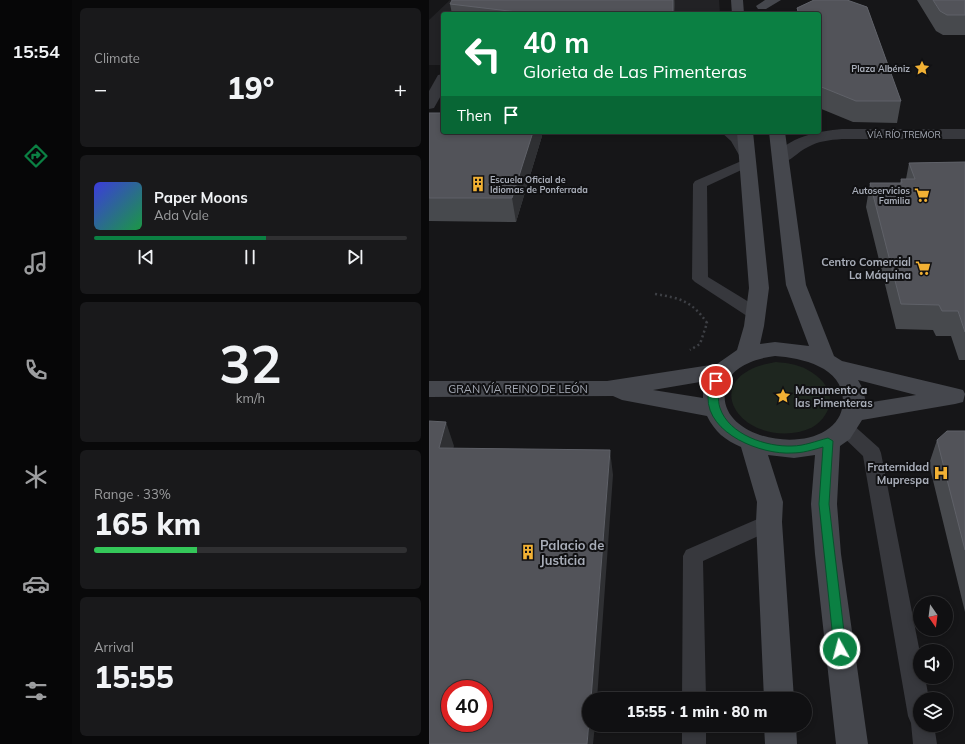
<!DOCTYPE html>
<meta charset="utf-8">
<style>
body{margin:0;font-family:Mulish,sans-serif;background:#19191b;color:#f1f3f6;height:100vh;display:flex;flex-direction:column;font-size:15px;white-space:nowrap}
*{box-sizing:border-box;margin:0}
p{font-size:13px;color:#9c9d9f}
.icon{flex:none;width:22px;height:22px;fill:none;stroke:currentColor;stroke-width:2;stroke-linecap:round;stroke-linejoin:round}
.map{position:relative;flex:1;overflow:hidden}
.sheet{display:flex;flex-direction:column;gap:8px;padding:8px;background:#09090a;width:357px}
.sheet>*{flex:none}
.banner{position:absolute;left:12px;top:12px;width:380px;height:122px;border-radius:4px;box-shadow:0 2px 6px #0003,0 0 0 1px #303032;background:#0b8043;color:#fff;overflow:hidden}
.needle{width:26px;rotate:166deg}
.buttons{position:absolute;left:484px;top:596px;display:grid;gap:8px}
.buttons a{display:grid;place-items:center;width:40px;height:40px;border-radius:50%;background:#101012;box-shadow:0 2px 6px #0003,0 0 0 1px #303032;font-size:20px}
.speed{position:absolute;left:12px;top:680px;display:flex;gap:8px;font-size:20px;font-weight:700;text-align:center}
.speed>*{display:grid;place-content:center;width:52px;height:52px;border-radius:50%;background:#101012;box-shadow:0 2px 6px #0003,0 0 0 1px #303032;line-height:1}
.speed .limit{border:6px solid #d22;background:#fff;color:#111}
.pin{position:absolute;display:grid;place-items:center;width:34px;height:34px;color:#fff;margin:-17px;border:2px solid #fff;border-radius:50%;box-shadow:0 1px 4px #0007}
.me{position:absolute;width:44px;margin:-22px;rotate:353deg;stroke-linejoin:round;filter:drop-shadow(0 0 3px #0008)}
.turn{display:flex;align-items:center;gap:14px;height:84px;padding:0 16px;font-size:18px}
.turn .icon{width:52px;height:52px;stroke-width:2.5}
.turn b{display:block;font-size:28px;line-height:34px}
.then{display:flex;align-items:center;height:38px;padding:0 16px;background:#0003;gap:8px;font-size:15px}
.big{font-size:30px;font-weight:800;line-height:1.1}
.sheet .widget{flex:1;display:flex;flex-direction:column;justify-content:center;gap:6px;min-width:0;padding:0 14px;border-radius:6px;background:#19191b}
.sheet .dial{align-items:center;gap:0}
.dial b{font-size:52px;line-height:1}
.song{display:flex;align-items:center;gap:12px}
.cover{width:48px;height:48px;border-radius:6px;background:linear-gradient(135deg,hsl(240 70% 55%),hsl(140 70% 35%))}
.played{height:4px;border-radius:2px;background:linear-gradient(90deg,#0b8043 55%,#303032 55%)}
.keys{display:flex;justify-content:space-around;direction:ltr}
.heat{display:flex;justify-content:space-between;align-items:center;font-size:22px;direction:ltr}
.charge{height:6px;border-radius:3px;background:linear-gradient(90deg,#34c759 33%,#303032 0)}
.trip{position:absolute;left:153px;top:692px;width:230px;height:40px;border-radius:20px;background:#101012;box-shadow:0 2px 6px #0003,0 0 0 1px #303032;font-weight:800;line-height:40px;text-align:center}
main{display:flex;flex:1;min-height:0}
.dock{display:flex;flex-direction:column;width:72px;justify-content:space-around;align-items:center;background:#060607;color:#9c9d9f}
.dock .icon{width:28px;height:28px}
.dock .active{color:#0b8043}
.dock b{font-size:18px;color:#f1f3f6}
.map>svg:first-child{display:block}
.built{fill:#222225}
.green{fill:#1e261f}
.lines{fill:none;stroke-linecap:round;stroke-linejoin:round}
.path{stroke:#3d3f44;stroke-width:2.5;stroke-dasharray:2 3;stroke-linecap:butt}
.lane{fill:#37383d;fill-rule:evenodd}
.street{fill:#37383d;fill-rule:evenodd}
.secondary{fill:#45474d;fill-rule:evenodd}
.wall{fill:#47494d}
.shaded-wall{fill:#2f3033}
.building{fill:#525359;stroke:#5f6168;fill-rule:evenodd}
.route{fill:#0b8043;stroke:#07532c}
.labels{text-anchor:middle;dominant-baseline:central;stroke-width:4;stroke-linejoin:round;paint-order:stroke}
.far-poi-label{font-size:9px;font-weight:bold;fill:#a8adb8;stroke:#111113;text-anchor:end}
.far-street-label{font-size:9px;fill:#a8adb8;stroke:#111113}
.poi-label{font-size:11px;font-weight:bold;fill:#a8adb8;stroke:#111113;text-anchor:end}
.street-label{font-size:11px;fill:#a8adb8;stroke:#111113}
.near-poi-label{font-size:13px;font-weight:bold;fill:#a8adb8;stroke:#111113;text-anchor:start}
</style>
<main>
<nav class="dock">
<b>15:54</b>
<svg class="icon active" aria-label="directions" viewBox="0 0 24 24"><path d="M12 3l9 9-9 9-9-9zM9 14v-3h6M13 9l2 2-2 2"/></svg>
<svg class="icon" aria-label="music" viewBox="0 0 24 24"><path d="M9 18V5l10-2v13"/><circle cx="6" cy="18" r="3"/><circle cx="16" cy="16" r="3"/></svg>
<svg class="icon" aria-label="phone" viewBox="0 0 24 24"><path d="M5 4h4l2 5-3 2q2 4 5 5l2-3 5 2v4C11 20 4 13 5 4z"/></svg>
<svg class="icon" aria-label="climate" viewBox="0 0 24 24"><path d="M12 3v18M4 7l16 10M4 17L20 7"/></svg>
<svg class="icon" aria-label="car" viewBox="0 0 24 24"><path d="M5 17H2v-5l4-1 3-4h7l3 4 3 1v5h-3M9 17h6M6 11h13"/><circle cx="7" cy="17" r="2"/><circle cx="17" cy="17" r="2"/></svg>
<svg class="icon" aria-label="filters" viewBox="0 0 24 24"><path d="M4 7h16M4 17h16"/><circle cx="9" cy="7" r="2"/><circle cx="15" cy="17" r="2"/></svg>
</nav>
<section class="sheet">
<div class="widget"><p>Climate</p>
<div class="heat"><a>−</a><b class="big">19°</b><a>+</a></div>
</div>
<div class="widget">
<div class="song"><i class="cover"></i><div><b>Paper Moons</b><p>Ada Vale</p></div></div>
<div class="played"></div>
<div class="keys"><svg class="icon" aria-label="previous" viewBox="0 0 24 24"><path d="M18 5L8 12l10 7zM5 5v14"/></svg><svg class="icon" aria-label="pause" viewBox="0 0 24 24"><path d="M8 5v14M16 5v14"/></svg><svg class="icon" aria-label="next" viewBox="0 0 24 24"><path d="M6 5l10 7-10 7zM19 5v14"/></svg></div>
</div>
<div class="widget dial"><b>32</b><p>km/h</p></div>
<div class="widget"><p>Range · 33%</p><b class="big">165 km</b><div class="charge"></div></div>
<div class="widget"><p>Arrival</p><b class="big">15:55</b></div>
</section>
<div class="map">
<svg width="536" height="744" viewBox="0 0 536 744">
<rect width="100%" height="100%" fill="#161618"/>
<path class="built" d="M 21,0 L 290,0 L 291,14 L 14,14 L 14,65 L 0,65 L 0,20 Z"/>
<path class="green" d="M 347,362 C 357,363 367,364 377,369 C 401,381 411,404 388,424 C 382,429 372,432 363,433 C 304,439 270,374 347,362 Z"/>
<g class="lines">
<path class="path" d="M 226,294 C 251,298 263,301 278,323 L 271,344 L 261,350"/>
<path class="lane" d="M 317,159 L 321,160 L 323,163 L 321,166 L 278,186 L 279,277 L 333,310 L 335,314 L 333,318 L 327,319 L 321,318 L 266,282 L 263,279 L 264,184 L 266,181 Z
M 416,421 L 422,423 L 450,448 L 452,453 L 491,653 L 491,677 L 496,677 L 500,699 L 491,699 L 491,725 L 505,725 L 508,744 L 484,744 L 482,723 L 479,716 L 434,456 L 410,433 L 407,428 L 410,423 Z
M 340,514 L 347,516 L 350,522 L 347,528 L 274,561 L 277,699 L 253,699 L 254,556 L 257,550 Z
M 253,725 L 277,725 L 277,744 L 253,744 Z"/>
<path class="street" d="M 14,74 L 14,92 L 5,108 L 0,109 L 0,91 L 9,75 Z
M 413,129 L 536,129 L 536,139 L 413,139 C 400,140 390,141 379,147 C 367,152 360,166 345,162 L 343,159 C 358,137 389,131 413,129 Z
M 292,132 C 314,132 314,133 324,152 L 322,155 L 316,157 L 310,155 L 302,141 Z"/>
<path class="secondary" d="M 302,0 L 314,0 L 315,14 L 303,14 Z
M 336,0 L 352,0 L 337,9 L 329,9 L 327,6 Z
M 308,132 L 324,132 L 340,288 L 335,326 L 331,344 L 346,342 L 380,346 L 357,285 L 340,132 L 356,132 L 377,285 L 405,356 L 413,361 L 526,388 L 534,390 L 536,394 L 534,402 L 526,404 L 433,420 L 421,439 L 411,446 L 408,504 L 412,554 L 439,744 L 407,744 L 386,554 L 382,504 L 386,455 L 365,458 L 339,455 L 354,502 L 353,522 L 365,699 L 335,699 L 327,522 L 328,502 L 312,447 C 296,440 286,432 278,416 L 193,400 L 184,396 L 0,397 L 0,381 L 178,381 L 288,364 L 308,350 L 315,326 L 320,288 ZM 346,356 C 373,358 415,367 414,402 C 411,463 276,445 298,383 C 305,365 329,358 346,356 ZM 429,380 L 487,395 L 437,403 L 434,389 ZM 277,381 L 274,390 L 274,398 L 224,390 Z
M 335,725 L 367,725 L 368,744 L 336,744 Z"/>
</g>
<path class="wall" d="M 246,0 L 245,14 L 23,14 L 21,4 Z
M 385,0 L 418,0 L 438,7 L 472,101 L 468,123 L 424,122 L 390,108 L 390,14 L 368,14 L 368,8 Z
M 488,0 L 536,0 L 536,35 L 514,35 L 507,31 Z
M 0,113 L 14,132 L 113,132 L 113,136 L 87,222 L 0,221 Z
M 536,162 L 536,360 L 530,360 L 522,336 L 507,336 L 504,330 L 467,329 L 437,207 L 441,183 L 471,183 L 472,179 L 477,179 L 480,163 Z
M 536,431 L 536,612 L 500,464 L 508,440 Z"/>
<path class="shaded-wall" d="M 244,0 L 246,0 L 245,14 L 244,14 Z
M 104,132 L 113,132 L 113,136 L 87,222 L 83,198 Z
M 17,422 L 25,446 L 18,473 L 10,448 Z
M 181,450 L 184,475 L 168,699 L 162,699 Z
M 160,725 L 166,725 L 164,744 L 158,744 Z"/>
<path class="building" d="M 23,0 L 244,0 L 244,14 L 105,14 L 21,4 Z
M 385,0 L 418,0 L 438,7 L 472,101 L 427,101 L 390,86 L 390,14 L 370,14 L 368,8 Z
M 504,0 L 536,0 L 536,15 L 518,15 L 511,11 Z
M 0,113 L 14,113 L 14,132 L 104,132 L 83,198 L 0,198 Z
M 536,162 L 536,332 L 529,311 L 513,311 L 510,305 L 472,304 L 441,183 L 473,183 L 472,179 L 486,179 L 480,163 Z
M 0,421 L 17,422 L 10,448 L 181,450 L 162,699 L 160,699 L 160,722 L 158,744 L 0,744 ZM 21,689 L 55,689 L 55,723 L 21,723 Z
M 518,431 L 536,431 L 536,550 L 508,440 Z"/>
<path class="route" d="M 287,378 L 292,381 C 290,391 288,399 291,408 C 300,435 338,447 363,446 C 375,446 387,441 399,438 L 404,441 L 400,504 L 417,649 L 415,653 L 411,655 L 406,653 L 405,649 L 390,504 L 394,447 C 383,450 374,453 363,453 C 333,455 278,434 279,397 C 280,392 281,386 282,381 Z"/>
<defs>
<g id="sight-bare" transform="scale(1.2)"><path d="M0-6L1.8-2.2L6-1.7L2.9 1.2L3.7 5.4L0 3.3L-3.7 5.4L-2.9 1.2L-6-1.7L-1.8-2.2Z" fill="#f2b134" stroke="#111113" stroke-width="2.5" paint-order="stroke"/></g>
<g id="building-bare" transform="scale(1.2)"><path d="M-4-6H4V6H1V3H-1V6H-4ZM-2.5-4.3h1.7v1.8h-1.7ZM.8-4.3h1.7v1.8H.8ZM-2.5-1h1.7V.8h-1.7ZM.8-1h1.7V.8H.8Z" fill="#f2b134" stroke="#111113" stroke-width="2.5" paint-order="stroke"/></g>
<g id="supermarket-bare" transform="scale(1.2)"><path d="M-6-5.5h2.5l.6 2H6L4.5 2H-2.5L-4.4-4H-6ZM-1.5 3.2a1.3 1.3 0 1 0 .1 0ZM3 3.2a1.3 1.3 0 1 0 .1 0Z" fill="#f2b134" stroke="#111113" stroke-width="2.5" paint-order="stroke"/></g>
<g id="hospital-bare" transform="scale(1.2)"><path d="M-5-5h3v3.5h4V-5h3V5h-3V1.5h-4V5h-3Z" fill="#f2b134" stroke="#111113" stroke-width="2.5" paint-order="stroke"/></g>
</defs>
<g fill-rule="evenodd">
<use href="#sight-bare" x="493" y="68"/>
<use href="#building-bare" x="49" y="184"/>
<use href="#supermarket-bare" x="493" y="195"/>
<use href="#supermarket-bare" x="494" y="268"/>
<use href="#sight-bare" x="354" y="396"/>
<use href="#hospital-bare" x="512" y="473"/>
<use href="#building-bare" x="99" y="552"/>
</g>
<g class="labels">
<g class="far-poi-label">
<text x="481" y="68">Plaza Albéniz</text>
<text x="61" y="179" text-anchor="start">Escuela Oficial de<tspan x="61" dy="10">Idiomas de Ponferrada</tspan></text>
<text x="481" y="190">Autoservicios<tspan x="481" dy="10">Familia</tspan></text>
</g>
<g class="far-street-label">
<text x="475" y="134">VÍA RÍO TREMOR</text>
</g>
<g class="poi-label">
<text x="482" y="262">Centro Comercial<tspan x="482" dy="13">La Máquina</tspan></text>
<text x="366" y="390" text-anchor="start">Monumento a<tspan x="366" dy="13">las Pimenteras</tspan></text>
<text x="500" y="467">Fraternidad<tspan x="500" dy="13">Muprespa</tspan></text>
</g>
<g class="street-label">
<text x="89" y="389">GRAN VÍA REINO DE LEÓN</text>
</g>
<g class="near-poi-label">
<text x="111" y="545">Palacio de<tspan x="111" dy="15">Justicia</tspan></text>
</g>
</g>
</svg>
<div class="buttons">
<a><svg class="needle" viewBox="-14 -14 28 28"><path d="M0-13l5 13h-10z" fill="#e53935"/><path d="M0 13l5-13h-10z" fill="#9c9d9f"/></svg></a>
<a><svg class="icon" aria-label="sound" viewBox="0 0 24 24"><path d="M4 9h4l5-4v14l-5-4H4zM17 9q2 3 0 6"/></svg></a>
<a><svg class="icon" aria-label="layers" viewBox="0 0 24 24"><path d="M12 4l9 5-9 5-9-5zM3 14l9 5 9-5"/></svg></a>
</div>
<div class="speed"><div class="limit">40</div></div>
<div class="pin" style="left:287px;top:381px;background:#d93025"><svg class="icon" aria-label="arrive" viewBox="0 0 24 24"><path d="M6 21V4h12l-3 4 3 4H6"/></svg></div>
<svg class="me" style="left:411px;top:649px" viewBox="-20 -20 40 40"><circle r="17" fill="#0b8043" stroke="#fff" stroke-width="3"/><path d="M0-11L8 9 0 5-8 9z" fill="#fff"/></svg>
<div class="trip">15:55 · 1 min · 80 m</div>
<div class="banner">
<div class="turn"><svg class="icon" aria-label="left" viewBox="0 0 24 24"><path d="M17 20v-9H6M10 6l-5 5 5 5"/></svg><div><b>40 m</b>Glorieta de Las Pimenteras</div></div>
<div class="then">Then<svg class="icon" aria-label="arrive" viewBox="0 0 24 24"><path d="M6 21V4h12l-3 4 3 4H6"/></svg></div>
</div>
</div>
</main>
